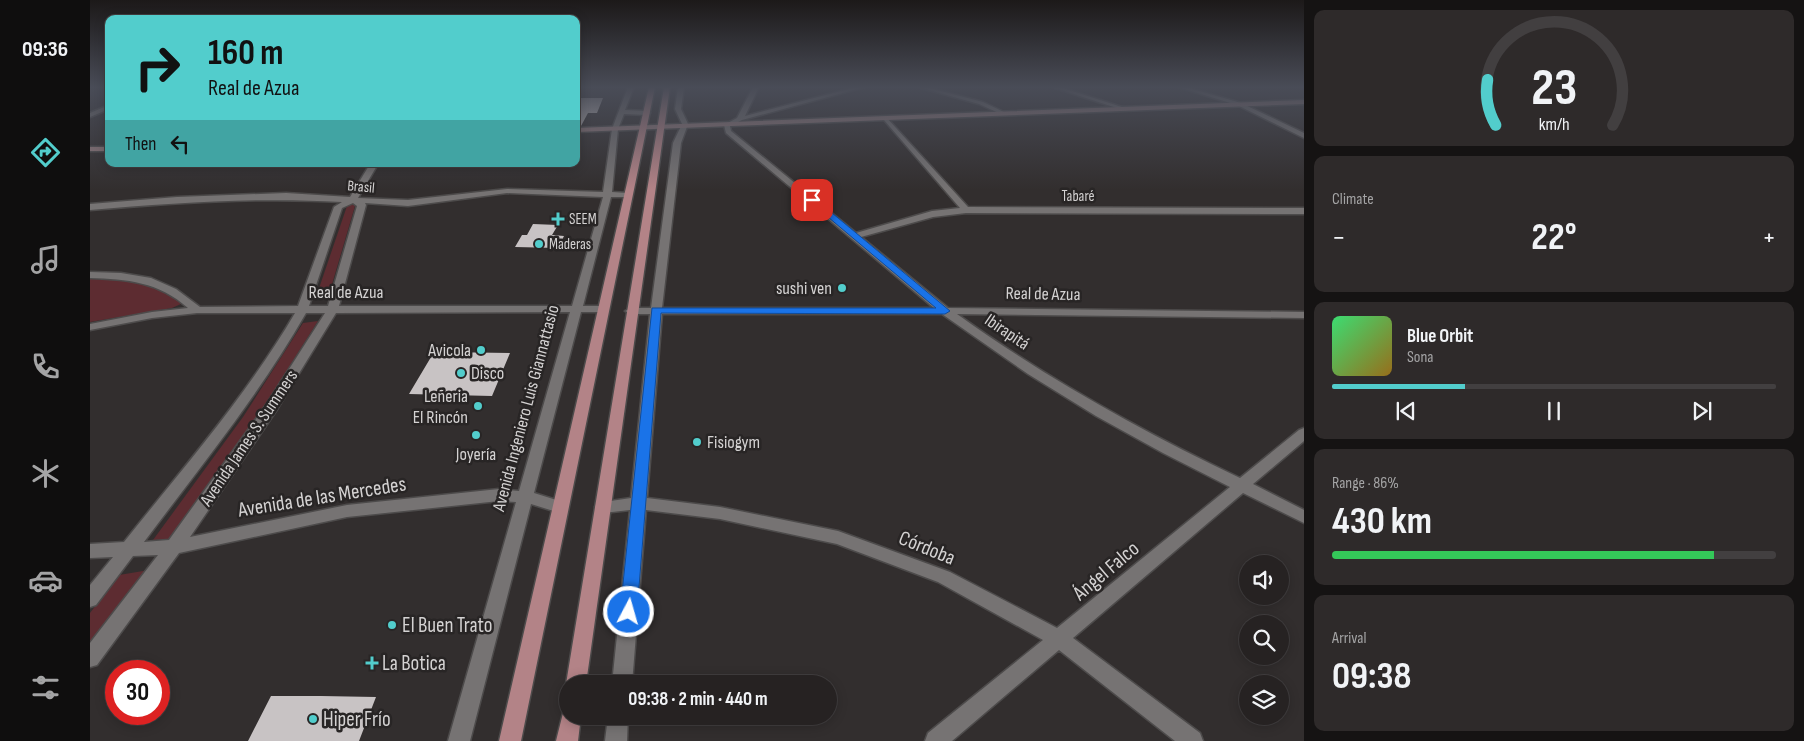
<!DOCTYPE html>
<meta charset="utf-8">
<style>
body{margin:0;font-family:"Sofia Sans Condensed",sans-serif;background:#2e2a2a;color:#f1f3f6;height:100vh;display:flex;flex-direction:column;font-size:19px;white-space:nowrap}
*{box-sizing:border-box;margin:0}
p{font-size:16px;color:#a4a4a5}
.icon{flex:none;width:28px;height:28px;fill:none;stroke:currentColor;stroke-width:2;stroke-linecap:round;stroke-linejoin:round}
.map{position:relative;flex:1;overflow:hidden}
.drawer{display:flex;flex-direction:column;gap:10px;padding:10px;background:#151313;width:500px}
.drawer>*{flex:none}
.guide{position:absolute;left:15px;top:15px;width:475px;height:152px;border-radius:10px;box-shadow:0 2px 12px #0003,0 0 0 1px #423f40;background:#52cdcc;color:#111;overflow:hidden}
.buttons{position:absolute;left:1149px;top:555px;display:grid;gap:10px}
.buttons a{display:grid;place-items:center;width:50px;height:50px;border-radius:50%;background:#262222;box-shadow:0 2px 12px #0003,0 0 0 1px #423f40;font-size:25px}
.speed{position:absolute;left:15px;top:660px;display:flex;gap:10px;font-size:25px;font-weight:700;text-align:center}
.speed>*{display:grid;place-content:center;width:65px;height:65px;border-radius:50%;background:#262222;box-shadow:0 2px 12px #0003,0 0 0 1px #423f40;line-height:1}
.speed .limit{border:8px solid #d22;background:#fff;color:#111}
.pin{position:absolute;display:grid;place-items:center;width:42px;height:42px;color:#fff;margin:-21px;border-radius:10px;box-shadow:0 2px 8px #0006}
.me{position:absolute;width:55px;margin:-28px;rotate:6deg;stroke-linejoin:round;filter:drop-shadow(0 0 4px #0008)}
.turn{display:flex;align-items:center;gap:18px;height:105px;padding:0 20px;font-size:22px}
.turn .icon{width:65px;height:65px;stroke-width:2.5}
.turn b{display:block;font-size:35px;line-height:42px}
.then{display:flex;align-items:center;height:48px;padding:0 20px;background:#0003;gap:10px;font-size:19px}
.big{font-size:38px;font-weight:700;line-height:1.1}
.drawer .widget{flex:1;display:flex;flex-direction:column;justify-content:center;gap:8px;min-width:0;padding:0 18px;border-radius:10px;background:#2e2a2a}
.drawer .dial{align-items:center;gap:0}
.dial svg{height:130px;overflow:visible;fill:none;stroke:#423f40;stroke-width:7;stroke-linecap:round;text-anchor:middle}
.dial text{fill:#f1f3f6;stroke:none}
.song{display:flex;align-items:center;gap:15px}
.cover{width:60px;height:60px;border-radius:8px;background:linear-gradient(135deg,hsl(140 70% 55%),hsl(40 70% 35%))}
.played{height:5px;border-radius:2px;background:linear-gradient(90deg,#52cdcc 30%,#423f40 30%)}
.keys{display:flex;justify-content:space-around;direction:ltr}
.heat{display:flex;justify-content:space-between;align-items:center;font-size:28px;direction:ltr}
.charge{height:8px;border-radius:4px;background:linear-gradient(90deg,#34c759 86%,#423f40 0)}
.trip{position:absolute;left:469px;top:675px;width:278px;height:50px;border-radius:25px;background:#262222;box-shadow:0 2px 12px #0003,0 0 0 1px #423f40;font-weight:700;line-height:50px;text-align:center}
main{display:flex;flex:1;min-height:0}
.tabs{display:flex;flex-direction:column;width:90px;justify-content:space-around;align-items:center;background:#0f0e0e;color:#a4a4a5}
.tabs .icon{width:35px;height:35px}
.tabs .selected{color:#52cdcc}
.tabs b{font-size:22px;color:#f1f3f6}
.map>svg:first-child{display:block}
.green{fill:#5d2c31}
.building{fill:#c8c3c4}
.lines{fill:none;stroke-linecap:round;stroke-linejoin:round}
.street-casing{stroke:#4d4b4b;stroke-width:3}
.secondary-casing{stroke:#4d4b4b;stroke-width:3}
.primary-casing{stroke:#4d4b4b;stroke-width:3}
.street{fill:#767373;fill-rule:evenodd}
.secondary{fill:#947b7d;fill-rule:evenodd}
.primary{fill:#b38387;fill-rule:evenodd}
.route{fill:#1a73e8;stroke:#114b97}
.poi-dot{fill:#52cdcc;stroke:#282525;stroke-width:2}
.labels{text-anchor:middle;dominant-baseline:central;stroke-width:5;stroke-linejoin:round;paint-order:stroke}
.far-street-label{font-size:15px;fill:#d4d2d2;stroke:#282525}
.far-poi-label{font-size:15px;fill:#d4d2d2;stroke:#282525;text-anchor:start}
.poi-label{font-size:18px;fill:#d4d2d2;stroke:#282525;text-anchor:end}
.street-label{font-size:18px;fill:#d4d2d2;stroke:#282525}
.near-street-label{font-size:21px;fill:#d4d2d2;stroke:#282525}
.near-poi-label{font-size:21px;fill:#d4d2d2;stroke:#282525;text-anchor:start}
</style>
<main>
<nav class="tabs">
<b>09:36</b>
<svg class="icon selected" aria-label="directions" viewBox="0 0 24 24"><path d="M12 3l9 9-9 9-9-9zM9 14v-3h6M13 9l2 2-2 2"/></svg>
<svg class="icon" aria-label="music" viewBox="0 0 24 24"><path d="M9 18V5l10-2v13"/><circle cx="6" cy="18" r="3"/><circle cx="16" cy="16" r="3"/></svg>
<svg class="icon" aria-label="phone" viewBox="0 0 24 24"><path d="M5 4h4l2 5-3 2q2 4 5 5l2-3 5 2v4C11 20 4 13 5 4z"/></svg>
<svg class="icon" aria-label="climate" viewBox="0 0 24 24"><path d="M12 3v18M4 7l16 10M4 17L20 7"/></svg>
<svg class="icon" aria-label="car" viewBox="0 0 24 24"><path d="M5 17H2v-5l4-1 3-4h7l3 4 3 1v5h-3M9 17h6M6 11h13"/><circle cx="7" cy="17" r="2"/><circle cx="17" cy="17" r="2"/></svg>
<svg class="icon" aria-label="filters" viewBox="0 0 24 24"><path d="M4 7h16M4 17h16"/><circle cx="9" cy="7" r="2"/><circle cx="15" cy="17" r="2"/></svg>
</nav>
<div class="map">
<svg width="1214" height="741" viewBox="0 0 1214 741">
<rect width="100%" height="100%" fill="#322e2e"/>
<path class="green" d="M 262,204 L 265,206 L 238,298 L 225,300 L 257,206 Z
M 0,279 C 36,280 62,282 93,303 L 82,308 L 0,322 Z
M 228,321 L 170,413 L 81,539 L 63,540 L 153,417 L 213,323 Z
M 59,570 L 0,646 L 0,613 L 29,575 Z"/>
<path class="building" d="M 486,98 L 513,98 L 507,113 L 498,113 L 491,126 L 486,126 Z
M 443,224 L 468,225 L 462,235 L 474,236 L 468,248 L 425,247 L 432,235 L 437,235 Z
M 344,352 L 352,352 L 420,353 L 402,396 L 319,394 Z
M 181,696 L 231,696 L 286,697 L 269,741 L 158,741 Z"/>
<g class="lines">
<g class="street-casing">
<path id="street" d="M 538,87 L 544,87 L 535,110 L 557,111 L 560,113 L 557,115 L 534,114 L 528,129 L 522,192 L 538,193 L 542,195 L 538,197 L 521,197 L 493,306 L 513,306 L 519,309 L 513,312 L 491,312 L 444,493 L 476,503 L 478,507 L 476,511 L 470,513 L 441,504 L 380,741 L 358,741 L 426,502 L 409,501 L 257,517 L 89,553 L 7,665 L 0,667 L 0,643 L 68,555 L 43,556 L 6,605 L 0,607 L 0,585 L 23,557 L 0,558 L 0,544 L 34,542 C 93,468 157,395 205,313 L 107,313 L 62,318 L 0,330 L 0,324 L 62,312 L 98,308 C 69,282 37,279 0,278 L 0,272 L 31,273 L 61,278 L 86,289 L 110,307 L 208,306 L 244,207 L 252,202 C 167,197 84,203 0,210 L 0,204 L 87,197 L 196,193 L 260,197 L 280,164 L 288,164 L 268,198 L 318,200 L 417,189 L 513,192 L 522,129 ZM 417,193 L 513,197 L 482,306 L 249,306 L 276,205 L 275,203 L 318,206 ZM 263,203 L 267,206 L 238,306 L 219,306 L 252,208 ZM 480,312 L 429,491 L 409,489 L 257,505 L 100,537 L 186,411 L 246,313 ZM 216,313 L 235,313 L 176,405 L 79,540 L 54,542 C 110,467 170,394 216,313 Z
M 588,87 L 594,87 L 591,109 L 598,124 L 591,143 L 572,308 L 844,308 L 636,133 L 634,125 L 647,118 L 663,87 L 669,87 L 655,116 L 766,87 L 775,87 L 652,120 L 640,126 L 641,131 L 766,233 L 842,211 L 870,208 L 794,120 L 794,118 L 796,117 L 878,207 L 1214,208 L 1214,214 L 876,213 L 843,217 L 771,237 L 858,308 L 1214,312 L 1214,318 L 867,314 C 956,378 1051,431 1150,478 L 1209,430 L 1214,428 L 1214,441 L 1163,484 L 1214,510 L 1214,523 L 1153,493 L 983,638 L 1110,733 L 1113,741 L 1085,741 L 969,650 L 862,741 L 835,741 L 838,733 L 953,640 L 848,582 L 747,544 L 630,519 L 556,510 L 542,684 L 522,684 L 540,510 L 513,513 L 507,511 L 505,507 L 507,503 L 541,498 L 560,314 L 541,314 L 535,311 L 541,308 L 561,308 L 583,143 L 592,124 L 585,109 ZM 572,314 L 852,314 L 938,374 L 1006,416 L 1073,453 L 1140,487 L 967,628 L 860,572 L 748,531 L 630,507 L 557,498 Z
M 828,87 L 836,87 L 893,102 L 918,114 L 913,115 L 889,104 Z
M 962,87 L 970,87 L 1038,109 L 1033,110 Z
M 1088,87 L 1096,87 L 1151,103 L 1214,133 L 1214,138 L 1147,105 Z
M 19,105 L 19,109 L 0,117 L 0,113 Z
M 518,716 L 538,716 L 537,741 L 515,741 Z"/>
</g>
<g class="secondary-casing">
<path id="secondary" d="M 1214,100 L 1214,104 L 486,132 L 486,128 Z
M 0,147 L 19,147 L 19,151 L 0,151 Z"/>
</g>
<g class="primary-casing">
<path id="primary" d="M 559,87 L 565,87 L 431,741 L 409,741 Z
M 574,87 L 580,87 L 496,684 L 478,684 L 478,688 L 476,684 Z
M 478,707 L 478,716 L 491,716 L 488,741 L 466,741 L 474,709 Z"/>
</g>
<use href="#street" class="street"/>
<use href="#secondary" class="secondary"/>
<use href="#primary" class="primary"/>
</g>
<linearGradient id="sky" x2="0" y2="1"><stop stop-color="#1c1919"/><stop offset="0.46" stop-color="#494c57"/><stop offset="1" stop-color="#494c57" stop-opacity="0"/></linearGradient>
<rect width="1214" height="190" fill="url(#sky)"/>
<path class="route" d="M 719,198 L 724,198 L 860,311 L 855,314 L 571,313 L 547,612 L 545,617 L 539,619 L 533,617 L 530,612 L 562,308 L 846,308 L 719,201 Z"/>
<g class="poi-dot">
<path d="M465.5 211.5h5v5h5v5h-5v5h-5v-5h-5v-5h5z"/>
<circle cx="449" cy="244" r="5"/>
<circle cx="752" cy="288" r="5"/>
<circle cx="391" cy="350" r="5"/>
<circle cx="371" cy="373" r="5"/>
<circle cx="388" cy="406" r="5"/>
<circle cx="386" cy="435" r="5"/>
<circle cx="607" cy="442" r="5"/>
<circle cx="302" cy="625" r="5"/>
<path d="M279.5 655.5h5v5h5v5h-5v5h-5v-5h-5v-5h5z"/>
<circle cx="223" cy="719" r="5"/>
</g>
<g class="labels">
<g class="far-street-label">
<text transform="translate(271 187) rotate(5)">Brasil</text>
<text x="988" y="196">Tabaré</text>
</g>
<g class="far-poi-label">
<text x="479" y="219">SEEM</text>
<text x="459" y="244">Maderas</text>
</g>
<g class="poi-label">
<text x="742" y="288">sushi ven</text>
<text x="381" y="350">Avicola</text>
<text x="381" y="373" text-anchor="start">Disco</text>
<text x="378" y="396">Leñeria<tspan x="378" dy="21">El Rincón</tspan></text>
<text x="617" y="442" text-anchor="start">Fisiogym</text>
<text x="386" y="454" text-anchor="middle">Joyería</text>
</g>
<g class="street-label">
<text x="256" y="292">Real de Azua</text>
<text transform="translate(953 294) rotate(1)">Real de Azua</text>
<text transform="translate(917 332) rotate(34)">Ibirapitá</text>
<text transform="translate(436 408) rotate(-75)">Avenida Ingeniero Luis Giannattasio</text>
<text transform="translate(159 438) rotate(-56)">Avenida James S. Summers</text>
</g>
<g class="near-street-label">
<text transform="translate(232 497) rotate(-9)">Avenida de las Mercedes</text>
<text transform="translate(837 548) rotate(22)">Córdoba</text>
<text transform="translate(1016 571) rotate(-40)">Ángel Falco</text>
</g>
<g class="near-poi-label">
<text x="312" y="625">El Buen Trato</text>
<text x="292" y="663">La Botica</text>
<text x="233" y="719">Hiper Frío</text>
</g>
</g>
</svg>
<div class="buttons">
<a><svg class="icon" aria-label="sound" viewBox="0 0 24 24"><path d="M4 9h4l5-4v14l-5-4H4zM17 9q2 3 0 6"/></svg></a>
<a><svg class="icon" aria-label="search" viewBox="0 0 24 24"><circle cx="10" cy="10" r="6"/><path d="M15 15l6 6"/></svg></a>
<a><svg class="icon" aria-label="layers" viewBox="0 0 24 24"><path d="M12 4l9 5-9 5-9-5zM3 14l9 5 9-5"/></svg></a>
</div>
<div class="speed"><div class="limit">30</div></div>
<div class="pin" style="left:722px;top:200px;background:#d93025"><svg class="icon" aria-label="arrive" viewBox="0 0 24 24"><path d="M6 21V4h12l-3 4 3 4H6"/></svg></div>
<svg class="me" style="left:539px;top:612px" viewBox="-20 -20 40 40"><circle r="17" fill="#1a73e8" stroke="#fff" stroke-width="3"/><path d="M0-11L8 9 0 5-8 9z" fill="#fff"/></svg>
<div class="trip">09:38 · 2 min · 440 m</div>
<div class="guide">
<div class="turn"><svg class="icon" aria-label="right" viewBox="0 0 24 24"><path d="M7 20v-9h11M14 6l5 5-5 5"/></svg><div><b>160 m</b>Real de Azua</div></div>
<div class="then">Then<svg class="icon" aria-label="left" viewBox="0 0 24 24"><path d="M17 20v-9H6M10 6l-5 5 5 5"/></svg></div>
</div>
</div>
<section class="drawer">
<div class="widget dial"><svg viewBox="0 0 100 80">
<path d="M14 69A42 42 0 1 1 86 69"/>
<path d="M14 69A42 42 0 0 1 9 41" stroke="#52cdcc"/>
<text x="50" y="56" font-size="32" font-weight="700">23</text>
<text x="50" y="72" font-size="11">km/h</text>
</svg></div>
<div class="widget"><p>Climate</p>
<div class="heat"><a>−</a><b class="big">22°</b><a>+</a></div>
</div>
<div class="widget">
<div class="song"><i class="cover"></i><div><b>Blue Orbit</b><p>Sona</p></div></div>
<div class="played"></div>
<div class="keys"><svg class="icon" aria-label="previous" viewBox="0 0 24 24"><path d="M18 5L8 12l10 7zM5 5v14"/></svg><svg class="icon" aria-label="pause" viewBox="0 0 24 24"><path d="M8 5v14M16 5v14"/></svg><svg class="icon" aria-label="next" viewBox="0 0 24 24"><path d="M6 5l10 7-10 7zM19 5v14"/></svg></div>
</div>
<div class="widget"><p>Range · 86%</p><b class="big">430 km</b><div class="charge"></div></div>
<div class="widget"><p>Arrival</p><b class="big">09:38</b></div>
</section>
</main>
